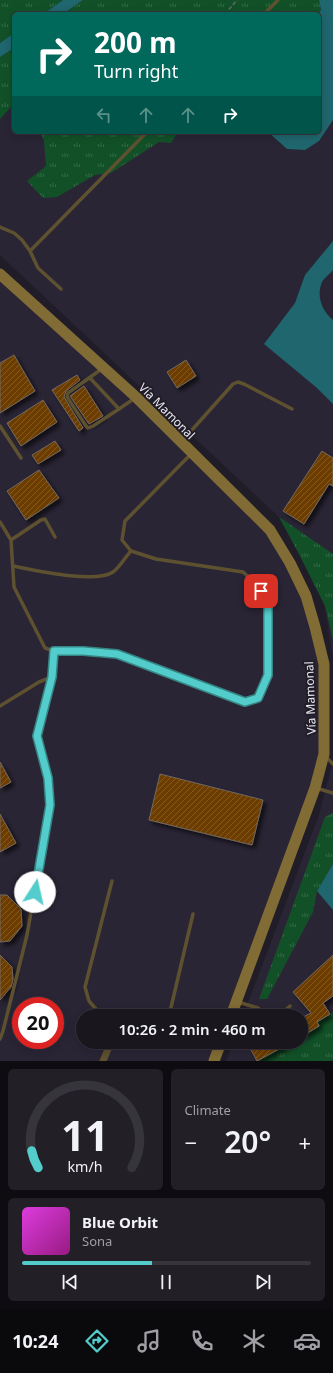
<!DOCTYPE html>
<meta charset="utf-8">
<style>
body{margin:0;font-family:"Noto Sans",sans-serif;background:#221f27;color:#f1f3f6;height:100vh;display:flex;flex-direction:column;font-size:15px;white-space:nowrap}
*{box-sizing:border-box;margin:0}
p{font-size:13px;color:#9f9fa4}
.icon{flex:none;width:22px;height:22px;fill:none;stroke:currentColor;stroke-width:2;stroke-linecap:round;stroke-linejoin:round}
.map{position:relative;height:1061px;overflow:hidden}
.details{display:flex;flex-direction:column;gap:8px;padding:8px;background:#0e0c10;flex:1}
.details>*{flex:none}
.hud{position:absolute;left:12px;top:12px;width:309px;height:122px;border-radius:6px;box-shadow:0 2px 10px #0003,0 0 0 1px #37353c;background:#00695c;color:#fff;overflow:hidden}
.speed{position:absolute;left:12px;top:997px;display:flex;gap:8px;font-size:20px;font-weight:700;text-align:center}
.speed>*{display:grid;place-content:center;width:52px;height:52px;border-radius:50%;background:#19161e;box-shadow:0 2px 10px #0003,0 0 0 1px #37353c;line-height:1}
.speed .limit{border:6px solid #d22;background:#fff;color:#111}
.pin{position:absolute;display:grid;place-items:center;width:34px;height:34px;color:#fff;margin:-17px;border-radius:8px;box-shadow:0 2px 6px #0006}
.me{position:absolute;width:44px;margin:-22px;rotate:10deg;stroke-linejoin:round;filter:drop-shadow(0 0 3px #0008)}
.turn{display:flex;align-items:center;gap:14px;height:84px;padding:0 16px;font-size:18px}
.turn .icon{width:52px;height:52px;stroke-width:2.5}
.turn b{display:block;font-size:28px;line-height:34px}
.lanes{display:flex;align-items:center;height:38px;padding:0 16px;background:#0003;justify-content:center;gap:20px;direction:ltr}
.lanes .off{opacity:.35}
.big{font-size:30px;font-weight:600;line-height:1.1}
.details .tile{flex:1;display:flex;flex-direction:column;justify-content:center;gap:6px;min-width:0;padding:0 14px;border-radius:6px;background:#221f27}
.details .dial{align-items:center;gap:0}
.dial svg{height:104px;overflow:visible;fill:none;stroke:#37353c;stroke-width:7;stroke-linecap:round;text-anchor:middle}
.dial text{fill:#f1f3f6;stroke:none}
.song{display:flex;align-items:center;gap:12px}
.cover{width:48px;height:48px;border-radius:6px;background:linear-gradient(135deg,hsl(300 70% 55%),hsl(310 70% 35%))}
.played{height:4px;border-radius:2px;background:linear-gradient(90deg,#53cdcb 45%,#37353c 45%)}
.keys{display:flex;justify-content:space-around;direction:ltr}
.heat{display:flex;justify-content:space-between;align-items:center;font-size:22px;direction:ltr}
.details .tiles{flex:1;display:grid;gap:8px;grid-template-columns:1fr 1fr}
.tile:last-child{grid-column:span 2}
.trip{position:absolute;left:76px;top:1009px;width:232px;height:40px;border-radius:20px;background:#19161e;box-shadow:0 2px 10px #0003,0 0 0 1px #37353c;font-weight:600;line-height:40px;text-align:center}
.dock{display:flex;height:64px;justify-content:space-around;align-items:center;background:#0a090c;color:#9f9fa4}
.dock .icon{width:28px;height:28px}
.dock .on{color:#53cdcb}
.dock b{font-size:18px;color:#f1f3f6}
.map>svg:first-child{display:block}
.built{fill:#2a2535;fill-rule:evenodd}
.grass{fill:url(#grass-tufts)}
.water{fill:#20666e}
.building{fill:url(#building-hatch);stroke:#72685e;filter:url(#shadow)}
.lines{fill:none;stroke-linecap:round;stroke-linejoin:round}
.path{stroke:#68656f;stroke-width:1.5;stroke-dasharray:4 2;stroke-linecap:butt}
.lane{stroke:#5e5130;stroke-width:3.5}
.street{stroke:#5e5130;stroke-width:7}
.secondary{stroke:#826c35;stroke-width:11}
.route-casing{stroke:#368584;stroke-width:10}
.route{stroke:#53cdcb;stroke-width:7}
.labels{text-anchor:middle;dominant-baseline:central;stroke-width:4;stroke-linejoin:round;paint-order:stroke}
.street-label{font-size:12px;fill:#ebe9f0;stroke:#211d28}
</style>
<div class="map">
<svg width="333" height="1061" viewBox="0 0 333 1061">
<defs>
<pattern id="grass-tufts" width="24" height="20" patternUnits="userSpaceOnUse"><rect width="24" height="20" fill="#125128"/><path d="M3 7l-1-3M5 7V3M7 7l1-3M15 17l-1-3M17 17v-4M19 17l1-3" fill="none" stroke="#356a48"/></pattern>
<pattern id="building-hatch" width="6" height="6" patternUnits="userSpaceOnUse"><rect width="6" height="6" fill="#6d3e03"/><path d="M-1 1l2-2M0 6l6-6M5 7l2-2" fill="none" stroke="#825a28"/></pattern>
<filter id="shadow"><feDropShadow dx="3.5" dy="3.5" stdDeviation="2" flood-color="#0009"/></filter>
</defs>
<rect width="100%" height="100%" fill="#211d28"/>
<path class="built" d="M 14,48 L 14,132 L 268,132 L 287,149 L 305,150 L 330,125 L 333,120 L 333,659 L 325,606 L 299,554 L 279,517 L 0,255 L 0,57 Z
M 0,274 L 270,530 L 290,563 L 324,664 L 324,754 L 231,1016 L 83,1016 L 83,1042 L 221,1042 L 214,1061 L 0,1061 ZM 21,1006 L 55,1006 L 55,1040 L 21,1040 Z
M 333,761 L 333,1061 L 226,1061 L 234,1042 L 301,1042 L 301,1016 L 243,1016 L 319,815 Z"/>
<path class="grass" d="M 0,0 L 63,0 L 43,14 L 14,14 L 14,33 L 0,43 Z
M 83,0 L 319,0 L 321,10 L 318,14 L 63,14 Z
M 14,48 L 14,108 L 11,107 L 0,119 L 0,57 Z
M 40,132 L 178,132 L 171,143 L 159,142 L 111,173 L 95,175 L 57,197 L 43,198 L 27,181 L 46,166 L 44,141 Z
M 279,517 L 333,554 L 333,639 L 325,606 L 299,554 Z
M 333,813 L 333,864 L 317,891 L 313,912 L 267,999 L 259,999 L 325,817 Z
M 333,1012 L 333,1061 L 259,1061 L 287,1042 L 301,1042 L 301,1033 Z"/>
<path class="water" d="M 63,0 L 83,0 L 63,14 L 43,14 Z
M 319,0 L 333,0 L 333,120 L 319,141 L 305,150 L 287,149 L 268,132 L 319,132 L 318,14 L 321,10 Z
M 14,33 L 14,48 L 0,57 L 0,43 Z
M 333,241 L 333,270 C 330,274 324,278 322,282 C 316,296 322,311 333,320 L 333,404 L 317,388 L 264,344 L 295,303 L 305,275 Z
M 333,864 L 333,910 L 317,891 Z"/>
<path class="building" d="M 14,355 L 35,391 L 0,413 L 0,363 Z
M 186,360 L 196,376 L 177,388 L 167,372 Z
M 77,375 L 80,380 L 66,391 L 64,397 L 83,428 L 79,431 L 52,390 Z
M 84,386 L 103,416 L 89,424 L 70,396 Z
M 43,400 L 57,422 L 21,446 L 7,423 Z
M 55,441 L 61,450 L 38,464 L 32,455 Z
M 322,451 L 333,458 L 333,486 L 329,484 L 304,524 L 283,511 Z
M 39,470 L 59,498 L 26,520 L 7,491 Z
M 0,762 L 11,782 L 0,788 Z
M 160,774 L 263,800 L 252,845 L 149,820 Z
M 0,814 L 16,843 L 0,852 Z
M 0,895 L 7,895 L 21,909 L 22,926 L 10,941 L 0,942 Z
M 0,955 L 12,967 L 13,979 L 11,987 L 0,1000 Z
M 333,955 L 333,996 L 323,1003 L 330,1014 L 317,1022 L 319,1026 L 301,1037 L 301,1018 L 311,1013 L 293,992 Z
M 260,1042 L 292,1042 L 257,1061 L 250,1048 Z"/>
<g class="lines">
<path class="path" d="M 225,14 L 237,0"/>
<path class="lane" d="M 264,14 L 278,0
M 0,227 L 14,233 L 22,240 L 30,251 L 38,268 L 61,289
M 30,251 L 147,132
M 103,368 L 68,393 L 67,397 L 86,426 L 88,428 L 93,426 L 119,409
M 90,378 L 119,409 L 135,398
M 0,426 L 21,458
M 183,440 L 233,384 L 238,382 L 244,384 L 292,409
M 0,522 L 11,540 L 14,587 L 45,648 L 54,651
M 11,540 L 41,520 L 45,519 L 55,537
M 13,566 C 34,570 96,584 113,572 C 119,568 126,556 131,551
M 0,706 L 39,682 L 52,677
M 326,757 L 333,764
M 316,788 L 333,793
M 238,1002 L 258,1008 L 267,1016
M 102,1016 L 89,1001 L 85,987 L 112,881
M 169,1016 L 193,914
M 276,1016 L 281,1014 L 290,1006
M 0,1039 L 3,1031 L 27,935 L 50,805 L 49,778 L 37,736 L 52,677 L 54,651 L 83,651 L 117,654 L 245,702 L 258,698 L 268,675 L 268,600 L 255,583 L 243,572 L 156,559 L 131,551 L 122,540 L 125,521 L 191,454"/>
<path class="street" d="M 103,1061 L 111,1042"/>
<path class="secondary" d="M 0,274 L 136,397 L 270,530 L 290,563 L 306,596 L 315,627 L 324,664 L 324,754 L 315,788 L 231,1016
M 214,1061 L 221,1042"/>
</g>
<g class="lines">
<g class="route-casing">
<path id="route" d="M 35,892 L 50,805 L 48,778 L 37,736 L 52,677 L 54,651 L 83,651 L 117,654 L 245,702 L 258,698 L 268,675 L 268,600 L 261,591"/>
</g>
<use href="#route" class="route"/>
</g>
<g class="labels">
<g class="street-label">
<text transform="translate(167 411) rotate(45)">Vía Mamonal</text>
<text transform="translate(310 698) rotate(-92)">Vía Mamonal</text>
</g>
</g>
</svg>
<div class="speed"><div class="limit">20</div></div>
<div class="pin" style="left:261px;top:591px;background:#d93025"><svg class="icon" aria-label="arrive" viewBox="0 0 24 24"><path d="M6 21V4h12l-3 4 3 4H6"/></svg></div>
<svg class="me" style="left:35px;top:892px" viewBox="-20 -20 40 40"><circle r="19" fill="#fff"/><path d="M0-13L10 11 0 6-10 11z" fill="#53cdcb"/></svg>
<div class="trip">10:26 · 2 min · 460 m</div>
<div class="hud">
<div class="turn"><svg class="icon" aria-label="right" viewBox="0 0 24 24"><path d="M7 20v-9h11M14 6l5 5-5 5"/></svg><div><b>200 m</b>Turn right</div></div>
<div class="lanes"><svg class="icon off" aria-label="left" viewBox="0 0 24 24"><path d="M17 20v-9H6M10 6l-5 5 5 5"/></svg><svg class="icon off" aria-label="ahead" viewBox="0 0 24 24"><path d="M12 20V5M6 11l6-6 6 6"/></svg><svg class="icon off" aria-label="ahead" viewBox="0 0 24 24"><path d="M12 20V5M6 11l6-6 6 6"/></svg><svg class="icon" aria-label="right" viewBox="0 0 24 24"><path d="M7 20v-9h11M14 6l5 5-5 5"/></svg></div>
</div>
</div>
<section class="details">
<div class="tiles">
<div class="tile dial"><svg viewBox="0 0 100 80">
<path d="M14 69A42 42 0 1 1 86 69"/>
<path d="M14 69A42 42 0 0 1 9 56" stroke="#53cdcb"/>
<text x="50" y="56" font-size="32" font-weight="700">11</text>
<text x="50" y="72" font-size="11">km/h</text>
</svg></div>
<div class="tile"><p>Climate</p>
<div class="heat"><a>−</a><b class="big">20°</b><a>+</a></div>
</div>
<div class="tile">
<div class="song"><i class="cover"></i><div><b>Blue Orbit</b><p>Sona</p></div></div>
<div class="played"></div>
<div class="keys"><svg class="icon" aria-label="previous" viewBox="0 0 24 24"><path d="M18 5L8 12l10 7zM5 5v14"/></svg><svg class="icon" aria-label="pause" viewBox="0 0 24 24"><path d="M8 5v14M16 5v14"/></svg><svg class="icon" aria-label="next" viewBox="0 0 24 24"><path d="M6 5l10 7-10 7zM19 5v14"/></svg></div>
</div>
</div>
</section>
<nav class="dock">
<b>10:24</b>
<svg class="icon on" aria-label="directions" viewBox="0 0 24 24"><path d="M12 3l9 9-9 9-9-9zM9 14v-3h6M13 9l2 2-2 2"/></svg>
<svg class="icon" aria-label="music" viewBox="0 0 24 24"><path d="M9 18V5l10-2v13"/><circle cx="6" cy="18" r="3"/><circle cx="16" cy="16" r="3"/></svg>
<svg class="icon" aria-label="phone" viewBox="0 0 24 24"><path d="M5 4h4l2 5-3 2q2 4 5 5l2-3 5 2v4C11 20 4 13 5 4z"/></svg>
<svg class="icon" aria-label="climate" viewBox="0 0 24 24"><path d="M12 3v18M4 7l16 10M4 17L20 7"/></svg>
<svg class="icon" aria-label="car" viewBox="0 0 24 24"><path d="M5 17H2v-5l4-1 3-4h7l3 4 3 1v5h-3M9 17h6M6 11h13"/><circle cx="7" cy="17" r="2"/><circle cx="17" cy="17" r="2"/></svg>
</nav>
